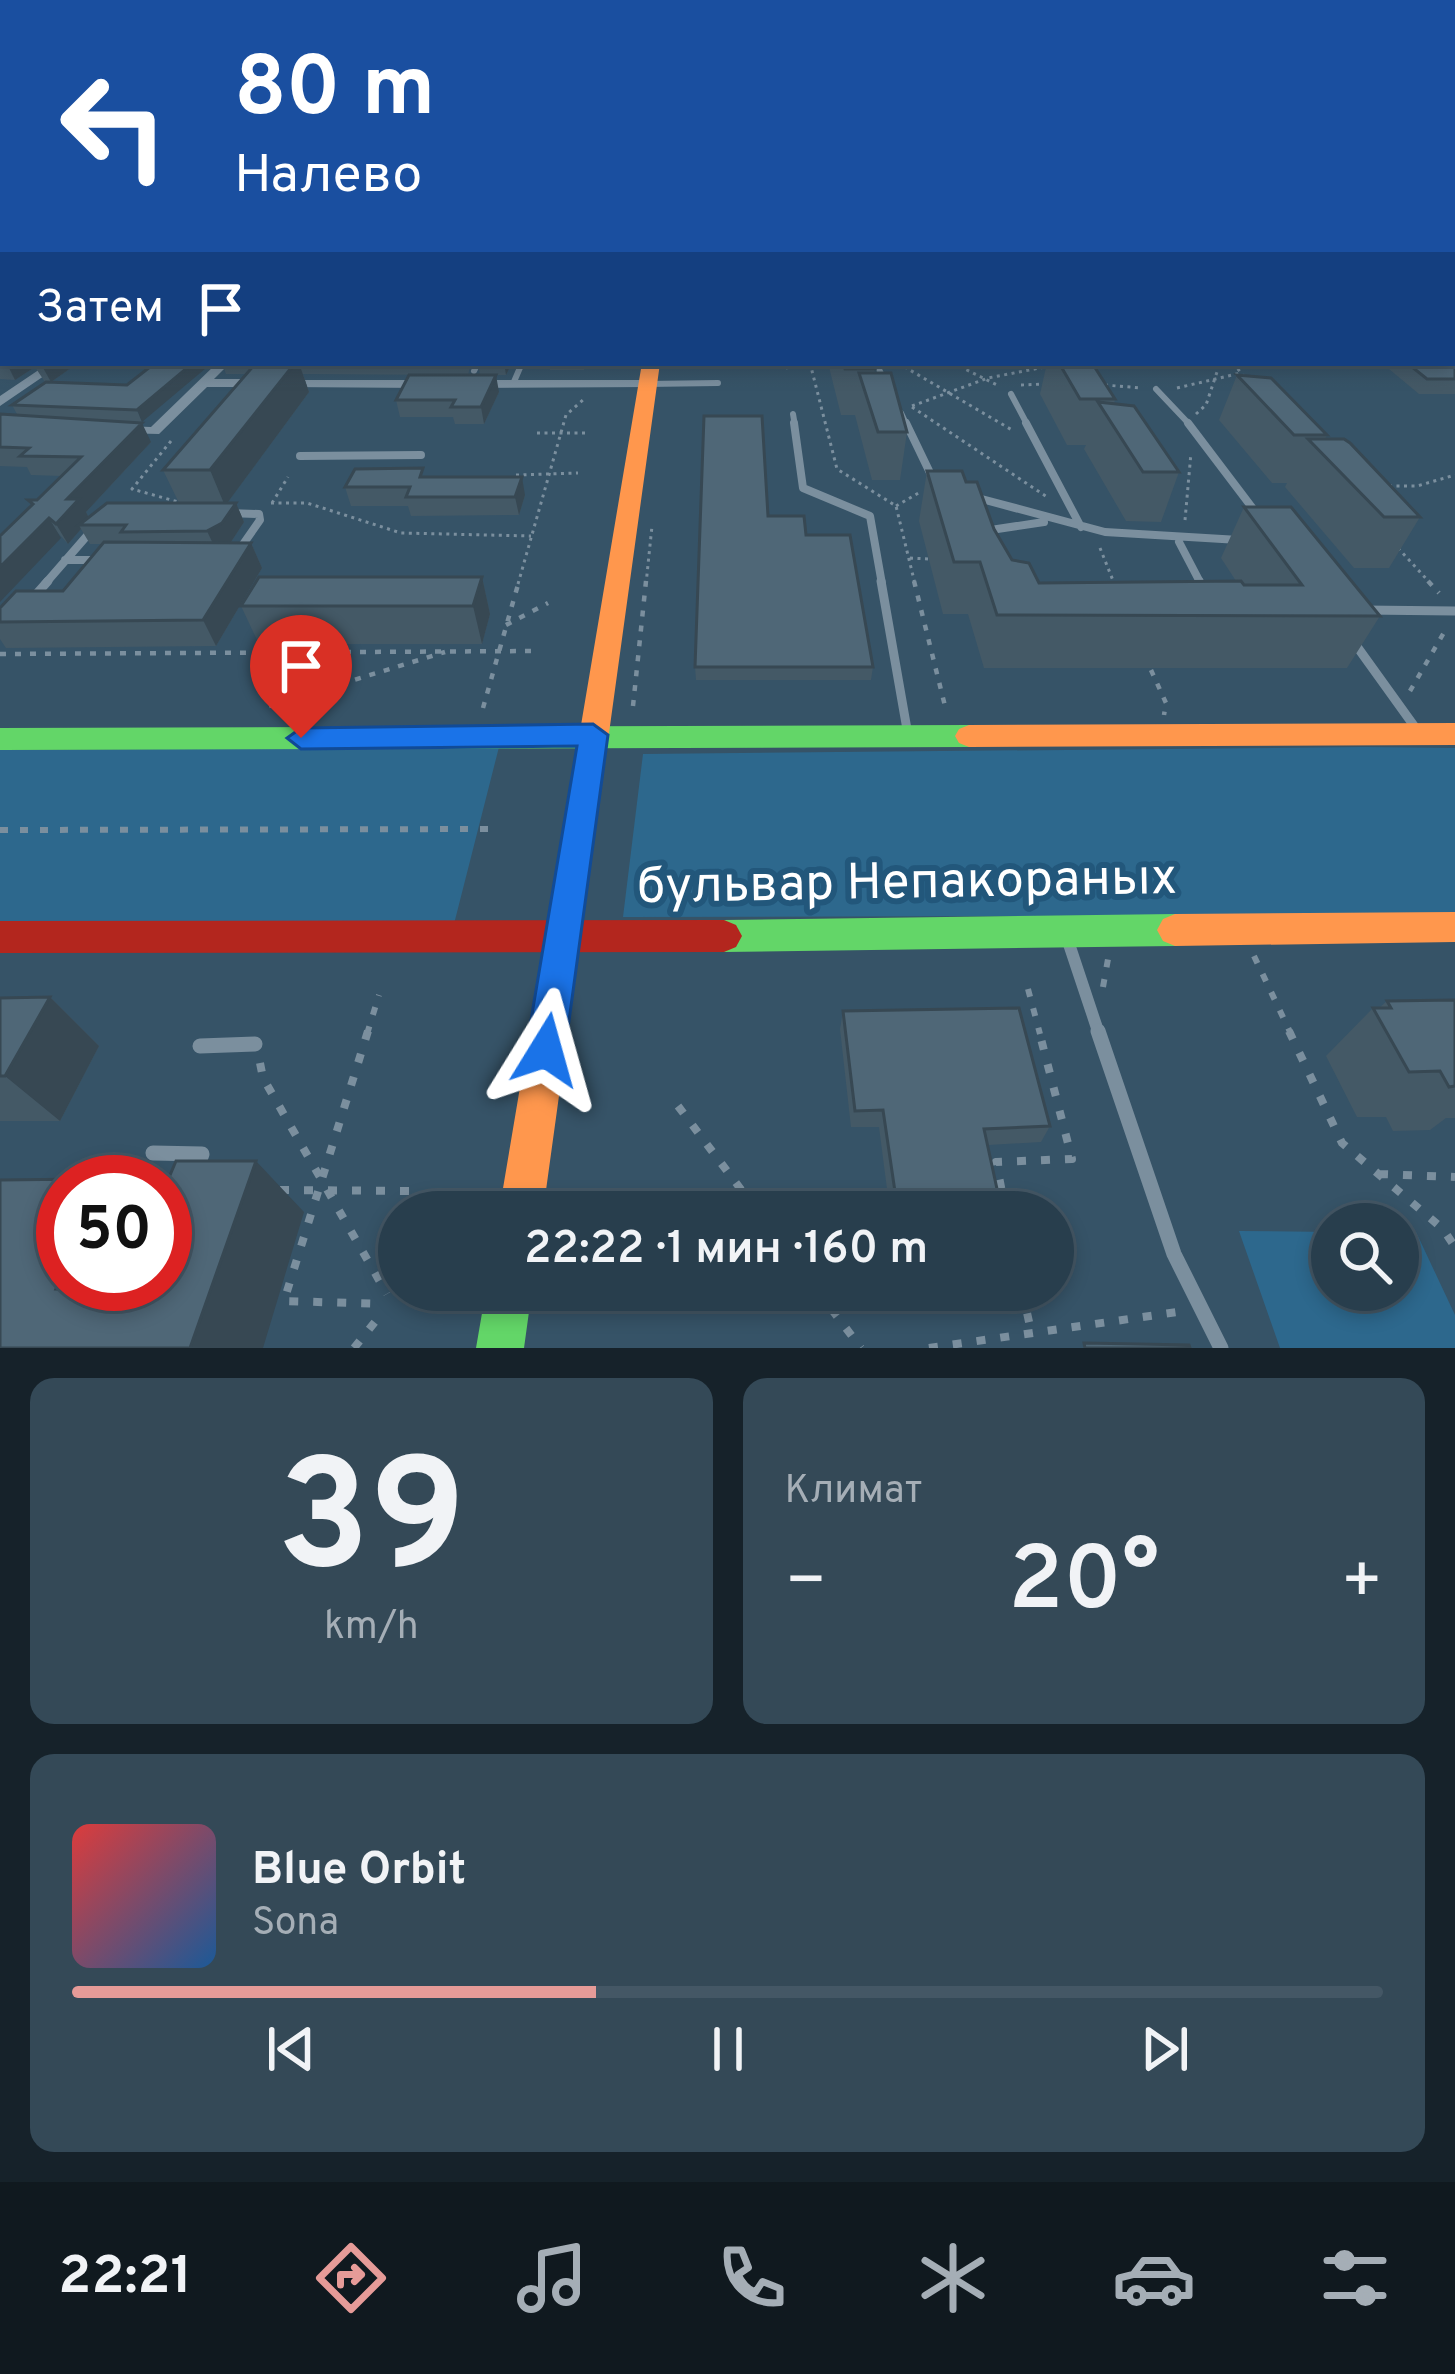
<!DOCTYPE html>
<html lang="ru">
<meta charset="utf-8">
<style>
body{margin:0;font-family:Overpass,sans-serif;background:#344957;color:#f1f3f6;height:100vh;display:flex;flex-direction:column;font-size:45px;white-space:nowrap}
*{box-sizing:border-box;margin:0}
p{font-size:39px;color:#a5aeb6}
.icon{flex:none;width:66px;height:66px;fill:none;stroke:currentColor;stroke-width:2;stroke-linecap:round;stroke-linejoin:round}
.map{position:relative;height:1348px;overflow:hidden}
.details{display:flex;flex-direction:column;gap:30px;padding:30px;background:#16222a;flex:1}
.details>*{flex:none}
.banner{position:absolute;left:0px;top:0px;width:1455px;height:366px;box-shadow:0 6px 18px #0003,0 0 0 3px #445765;background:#1a4fa0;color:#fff;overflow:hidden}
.fabs{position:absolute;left:1311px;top:1203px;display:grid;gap:24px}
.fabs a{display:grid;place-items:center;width:108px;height:108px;border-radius:50%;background:#283e4d;box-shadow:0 6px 18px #0003,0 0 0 3px #445765;font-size:60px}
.speed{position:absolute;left:36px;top:1155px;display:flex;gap:24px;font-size:60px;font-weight:700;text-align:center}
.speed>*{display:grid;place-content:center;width:156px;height:156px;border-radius:50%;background:#283e4d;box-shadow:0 6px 18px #0003,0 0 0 3px #445765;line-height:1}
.speed .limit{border:18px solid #d22;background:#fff;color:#111}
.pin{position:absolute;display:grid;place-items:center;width:102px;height:102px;color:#fff;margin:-123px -51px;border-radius:50% 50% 50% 0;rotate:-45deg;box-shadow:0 0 12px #0007}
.pin .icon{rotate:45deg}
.me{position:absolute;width:132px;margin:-66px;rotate:8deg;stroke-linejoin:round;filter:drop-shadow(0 0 9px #0008)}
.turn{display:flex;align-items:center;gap:42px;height:252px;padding:0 36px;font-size:54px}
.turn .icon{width:156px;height:156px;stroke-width:2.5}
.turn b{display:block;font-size:84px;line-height:102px}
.then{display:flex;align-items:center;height:114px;padding:0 36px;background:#0003;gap:24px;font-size:45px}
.big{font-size:90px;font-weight:600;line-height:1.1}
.details .tile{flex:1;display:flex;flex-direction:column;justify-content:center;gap:18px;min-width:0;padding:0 42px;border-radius:24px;background:#344957}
.details .dial{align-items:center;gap:0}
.dial b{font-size:156px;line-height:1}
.song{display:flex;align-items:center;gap:36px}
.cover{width:144px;height:144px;border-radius:18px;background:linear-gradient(135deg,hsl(0 70% 55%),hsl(210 70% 35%))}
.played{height:12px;border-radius:6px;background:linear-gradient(90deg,#e69b98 40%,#445765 40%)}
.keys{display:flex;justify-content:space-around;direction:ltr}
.heat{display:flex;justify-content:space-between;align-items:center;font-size:66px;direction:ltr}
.details .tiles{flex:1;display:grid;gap:30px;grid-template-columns:1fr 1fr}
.tile:last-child{grid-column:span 2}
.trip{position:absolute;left:378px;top:1191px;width:696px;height:120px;border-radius:60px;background:#283e4d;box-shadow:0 6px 18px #0003,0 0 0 3px #445765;font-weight:600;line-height:120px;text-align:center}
.tabs{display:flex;height:192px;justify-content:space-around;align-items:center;background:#10191f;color:#a5aeb6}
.tabs .icon{width:84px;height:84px}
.tabs .active{color:#e69b98}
.tabs b{font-size:54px;color:#f1f3f6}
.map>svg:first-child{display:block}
.green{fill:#2d688d}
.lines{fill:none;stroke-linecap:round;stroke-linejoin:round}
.path-far3{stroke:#7b8f9e;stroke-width:3;stroke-dasharray:3 4.5;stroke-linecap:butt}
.path-far2{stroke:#7b8f9e;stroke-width:4.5;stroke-dasharray:6 9;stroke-linecap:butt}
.path-far1{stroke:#7b8f9e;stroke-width:6;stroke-dasharray:8 12;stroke-linecap:butt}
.path{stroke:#7b8f9e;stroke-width:8;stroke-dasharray:9 15;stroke-linecap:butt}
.lane-far4{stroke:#7b8f9e;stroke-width:6}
.lane-far3{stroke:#7b8f9e;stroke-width:8}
.lane-far2{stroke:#7b8f9e;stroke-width:9}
.lane-far1{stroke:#7b8f9e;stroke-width:12}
.lane{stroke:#7b8f9e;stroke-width:15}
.street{fill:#7b8f9e;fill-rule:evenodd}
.fast{fill:#63d668;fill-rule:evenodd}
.slow{fill:#ff974d;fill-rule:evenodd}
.jam{fill:#b3261e;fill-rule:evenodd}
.wall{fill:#445966}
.shaded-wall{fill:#374853}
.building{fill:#4f6777;stroke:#374853;stroke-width:3}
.route{fill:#1a73e8;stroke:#114b97;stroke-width:3}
.labels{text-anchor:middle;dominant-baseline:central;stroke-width:12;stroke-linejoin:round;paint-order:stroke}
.near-street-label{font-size:51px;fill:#fff;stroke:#22577b}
</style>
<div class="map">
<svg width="1455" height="1348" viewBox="0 0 1455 1348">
<rect width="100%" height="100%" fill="#365367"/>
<path class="green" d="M 499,747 L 454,924 L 0,930 L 0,750 Z
M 1364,747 L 1455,748 L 1455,915 L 623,917 L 643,754 Z
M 1239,1231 L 1332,1232 L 1332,1290 L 1398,1290 L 1398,1232 L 1416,1232 L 1455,1315 L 1455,1348 L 1280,1348 Z"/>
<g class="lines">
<path class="path-far3" d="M 810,363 L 837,469 L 896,506 L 915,584
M 898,363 L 1012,430
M 953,363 L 999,386
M 1233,363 L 1246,379
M 786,368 L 800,363
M 1021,385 L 1045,384
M 1105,385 L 1141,388
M 1177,388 L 1241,373
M 912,406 L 988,378 L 1050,366
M 912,407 L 1047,497
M 1196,414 L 1206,405 L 1220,363
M 537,433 L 587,433
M 171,441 L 132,489 L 182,503
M 516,475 L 578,473
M 1389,486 L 1417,486 L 1455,475
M 271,503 L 307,503 L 401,533 L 531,536
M 272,503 L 288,477
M 896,506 L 922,491
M 1185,520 L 1191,453
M 1100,548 L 1114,583
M 1398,548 L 1431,584
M 910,558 L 929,559
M 518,584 L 566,415 L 583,400
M 646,584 L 652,526"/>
<path class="path-far2" d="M 914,581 L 945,706
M 1428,581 L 1439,593
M 506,625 L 548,603
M 0,654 L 537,651
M 1151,670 L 1166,703 L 1164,715
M 1410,691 L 1446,629
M 269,706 L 445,652
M 633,706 L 646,581
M 483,708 L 519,581"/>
<path class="path-far1" d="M 0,830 L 493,829
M 1254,956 L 1291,1034
M 1103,987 L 1108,959
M 1028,989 L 1040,1034
M 367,1034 L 379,995"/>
<path class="path" d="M 368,1031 L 284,1301 L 385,1304
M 1289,1031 L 1342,1143 L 1443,1229 L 1455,1247
M 260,1063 L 263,1078 L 387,1294
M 678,1106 L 758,1212
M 1379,1174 L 1455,1177
M 280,1190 L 412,1191
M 1006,1212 L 996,1162 L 1072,1159 L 1039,1031
M 817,1290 L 861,1348
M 1022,1290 L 1031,1331
M 354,1348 L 383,1312
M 929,1348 L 1184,1311"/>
<path class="lane-far4" d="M 876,363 L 885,382
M 474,371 L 478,363
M 513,384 L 522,363
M 647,384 L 718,383
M 1156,389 L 1191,426
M 1011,394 L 1028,426
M 901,413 L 907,426
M 793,414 L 795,426"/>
<path class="lane-far3" d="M 794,423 L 803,488 L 870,516 L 882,584
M 906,423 L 933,479
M 1026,423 L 1081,527
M 1188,423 L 1260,518
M 300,456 L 421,455
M 974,497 L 1105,532 L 1239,540
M 228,513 L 259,514 L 260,520 L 239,550
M 984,531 L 1044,522
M 1179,542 L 1201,584
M 65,560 L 98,560
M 45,584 L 92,530"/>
<path class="lane-far2" d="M 881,581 L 908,735
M 1199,581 L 1204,591
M 32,599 L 48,581
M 1364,610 L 1455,611
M 1353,641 L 1417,730"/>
<path class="lane-far1" d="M 1067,938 L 1099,1034"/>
<path class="lane" d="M 1098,1031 L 1174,1254 L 1221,1348
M 200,1046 L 255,1044
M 153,1153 L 202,1154 L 196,1170"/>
<path class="street" d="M 1452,258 L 1455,258 L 1455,264 L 1452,264 Z
M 3,259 L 3,265 L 0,266 L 0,260 Z
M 0,277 L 3,278 L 3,284 L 0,283 Z
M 49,363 L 63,363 L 0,406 L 0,396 Z
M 217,363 L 230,363 L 214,379 L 259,379 L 265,383 L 259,387 L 207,387 L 159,434 L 119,433 L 118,430 L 124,426 L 151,427 Z
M 282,380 L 426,380 L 432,384 L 426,388 L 286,387 L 280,383 Z
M 647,380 L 653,384 L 651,387 L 472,388 L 466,384 L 472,380 Z"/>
<path class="fast" d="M 969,725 L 979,729 L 983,736 L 979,743 L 969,747 L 0,750 L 0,728 Z
M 1175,914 L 1187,919 L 1193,930 L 1187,941 L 1175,946 L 724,952 L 712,947 L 706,936 L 712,925 L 724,920 Z
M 486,1290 L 532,1290 L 524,1348 L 476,1348 Z"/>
<path class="slow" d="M 642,363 L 660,363 L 543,1212 L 499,1212 Z
M 1455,723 L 1455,745 L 969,747 L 959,743 L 955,736 L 959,729 L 969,725 Z
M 1455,912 L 1455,942 L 1175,946 L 1163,941 L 1157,930 L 1163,919 L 1175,914 Z"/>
<path class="jam" d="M 724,920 L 736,925 L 742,936 L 736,947 L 724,952 L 0,953 L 0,921 Z"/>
</g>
<path class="wall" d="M 1455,272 L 1455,394 L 1419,394 L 1383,364 L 1452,363 Z
M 0,295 L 3,363 L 78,363 L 51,382 L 127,385 L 142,422 L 103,421 L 151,442 L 86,512 L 89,518 L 179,503 L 163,470 L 247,374 L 226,374 L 222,363 L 471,363 L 468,375 L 303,374 L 309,392 L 227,503 L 236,503 L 244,522 L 231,542 L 251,543 L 262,568 L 216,646 L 6,648 L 0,639 L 0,608 L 63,591 L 102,544 L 90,544 L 81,529 L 68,544 L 28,500 L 37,500 L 61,476 L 31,475 L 27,467 L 0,466 L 0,414 L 18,416 L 12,405 L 45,382 L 35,367 L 15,380 L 0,379 Z
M 478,363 L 512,363 L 506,375 L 480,375 Z
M 550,363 L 586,363 L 584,370 L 550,370 Z
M 828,363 L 873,363 L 875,373 L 907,432 L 900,480 L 872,480 L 855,415 L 841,415 Z
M 1047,363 L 1092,363 L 1115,399 L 1114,404 L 1179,472 L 1161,522 L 1126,521 L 1084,449 L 1086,445 L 1067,445 L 1040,394 Z
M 1237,375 L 1327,435 L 1325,439 L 1420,517 L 1389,568 L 1354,568 L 1285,487 L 1287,483 L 1272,483 L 1219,420 Z
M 499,392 L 484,424 L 455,424 L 453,417 L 400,417 L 396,400 Z
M 927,471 L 966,482 L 1012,560 L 1039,583 L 1236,581 L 1221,558 L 1244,507 L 1380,616 L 1347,668 L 984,668 L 968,614 L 943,614 L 919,521 Z
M 425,477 L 525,495 L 519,515 L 411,516 L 408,506 L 351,506 L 345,487 Z
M 768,516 L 806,535 L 873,667 L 871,680 L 696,680 L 695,667 Z
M 482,577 L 490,614 L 482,644 L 259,644 L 241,606 Z
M 50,997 L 99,1046 L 60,1121 L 0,1121 L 0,998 Z
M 1455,1000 L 1455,1118 L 1446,1118 L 1430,1130 L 1393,1131 L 1386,1117 L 1357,1117 L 1326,1056 L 1373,1008 L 1379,1008 L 1387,1001 Z
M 843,1011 L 1050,1126 L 1041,1142 L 988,1145 L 1002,1212 L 890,1212 L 879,1127 L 851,1127 L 840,1029 Z
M 901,1290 L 994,1290 L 901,1293 Z"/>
<path class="shaded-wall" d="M 9,363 L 41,363 L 15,380 L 7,364 Z
M 47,363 L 78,363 L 51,382 L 42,366 Z
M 193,363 L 212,363 L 142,422 L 137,410 Z
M 295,363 L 299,363 L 309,392 L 225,506 L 210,470 Z
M 504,363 L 512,363 L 506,375 Z
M 496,375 L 499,392 L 484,424 L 481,407 Z
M 142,423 L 151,442 L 86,512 L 90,520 L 79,525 L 81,529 L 68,544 L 56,524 L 67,499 Z
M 522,477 L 525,495 L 519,515 L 515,497 Z
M 236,503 L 244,522 L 231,542 L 216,550 L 207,531 Z
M 49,518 L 61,538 L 0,602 L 0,567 Z
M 251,543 L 262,568 L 216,646 L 203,620 Z
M 482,577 L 490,614 L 482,644 L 473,606 Z
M 50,997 L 99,1046 L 60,1121 L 5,1076 Z
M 256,1161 L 304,1212 L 263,1348 L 190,1348 Z
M 63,1230 L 63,1260 L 53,1254 Z
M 63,1273 L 63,1284 L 131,1284 L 129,1289 L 56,1289 Z"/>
<path class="building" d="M 0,200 L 3,200 L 3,231 L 0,231 Z
M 1452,272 L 1455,272 L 1455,379 L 1427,379 L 1407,363 L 1452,363 Z
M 0,295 L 3,295 L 3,363 L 9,363 L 7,364 L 0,364 Z
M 155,363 L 193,363 L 137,410 L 12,405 L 46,382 L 127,385 Z
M 256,363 L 295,363 L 210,470 L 163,470 Z
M 843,363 L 873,363 L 875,369 L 845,369 Z
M 1059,363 L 1092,363 L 1115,399 L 1080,399 Z
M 859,373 L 891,373 L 907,432 L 878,432 Z
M 409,375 L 496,375 L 481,407 L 451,407 L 455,400 L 396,400 Z
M 1237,375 L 1271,378 L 1327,435 L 1294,435 Z
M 1098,402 L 1134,406 L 1179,472 L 1143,472 Z
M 0,414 L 142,423 L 67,499 L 79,499 L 56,524 L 49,518 L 0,567 L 0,536 L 33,504 L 28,500 L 37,500 L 81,457 L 20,456 L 29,448 L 0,447 Z
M 704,416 L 762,416 L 768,516 L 804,516 L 806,535 L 850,535 L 873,667 L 695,667 Z
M 1308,439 L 1344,439 L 1350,443 L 1420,517 L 1384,517 Z
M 423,468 L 420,477 L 522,477 L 515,497 L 406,497 L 410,487 L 345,487 L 355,469 Z
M 927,471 L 962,471 L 966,482 L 977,482 L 994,529 L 1012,560 L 1029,563 L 1039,583 L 1241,581 L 1244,585 L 1302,585 L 1244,507 L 1291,507 L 1380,616 L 997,615 L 980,562 L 954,562 Z
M 107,503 L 236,503 L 222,523 L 207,531 L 121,532 L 126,525 L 79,525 Z
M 104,542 L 251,543 L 203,620 L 0,622 L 0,608 L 16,591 L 63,591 Z
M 259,577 L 482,577 L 473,606 L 241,606 Z
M 50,997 L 5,1076 L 0,1076 L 0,998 Z
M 1455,1000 L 1455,1086 L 1449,1087 L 1440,1071 L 1409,1072 L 1373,1008 L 1391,1008 L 1387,1001 Z
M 1019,1008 L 1050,1126 L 984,1129 L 1002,1212 L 898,1212 L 883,1110 L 855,1111 L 843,1011 Z
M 176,1161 L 256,1161 L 190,1348 L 0,1348 L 0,1180 L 85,1179 L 84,1182 L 63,1182 L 63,1230 L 53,1254 L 63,1254 L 63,1273 L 56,1289 L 122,1289 L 125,1284 L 165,1284 L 165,1187 Z
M 1084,1343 L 1189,1345 L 1190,1348 L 1085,1348 Z"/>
<linearGradient id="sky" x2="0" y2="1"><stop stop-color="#1e2e39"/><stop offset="0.52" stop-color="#4c667f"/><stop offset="1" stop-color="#4c667f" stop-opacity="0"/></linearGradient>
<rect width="1455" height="388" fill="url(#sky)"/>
<path class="route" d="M 593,724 L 608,735 L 565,1050 L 560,1064 L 546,1069 L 532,1064 L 526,1050 L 577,746 L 301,749 L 287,738 L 301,728 Z"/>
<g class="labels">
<g class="near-street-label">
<text transform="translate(907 885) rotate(-1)">бульвар Непакораных</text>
</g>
</g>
</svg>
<div class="fabs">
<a><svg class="icon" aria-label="search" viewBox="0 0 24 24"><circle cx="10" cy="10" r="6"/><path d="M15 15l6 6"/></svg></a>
</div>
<div class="speed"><div class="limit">50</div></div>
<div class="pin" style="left:301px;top:738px;background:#d93025"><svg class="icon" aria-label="arrive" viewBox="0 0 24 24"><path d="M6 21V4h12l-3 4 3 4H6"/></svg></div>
<svg class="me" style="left:546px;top:1050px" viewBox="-20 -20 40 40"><path d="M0-17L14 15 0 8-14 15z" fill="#1a73e8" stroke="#fff" stroke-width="4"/></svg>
<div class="trip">22:22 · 1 мин · 160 m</div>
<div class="banner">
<div class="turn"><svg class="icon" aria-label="left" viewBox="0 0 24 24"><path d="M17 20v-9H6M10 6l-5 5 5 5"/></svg><div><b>80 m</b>Налево</div></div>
<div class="then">Затем<svg class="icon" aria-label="arrive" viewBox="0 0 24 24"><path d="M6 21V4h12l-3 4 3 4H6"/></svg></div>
</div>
</div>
<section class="details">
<div class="tiles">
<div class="tile dial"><b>39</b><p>km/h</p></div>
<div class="tile"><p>Климат</p>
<div class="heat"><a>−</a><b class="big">20°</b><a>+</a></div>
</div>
<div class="tile">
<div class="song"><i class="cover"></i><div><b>Blue Orbit</b><p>Sona</p></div></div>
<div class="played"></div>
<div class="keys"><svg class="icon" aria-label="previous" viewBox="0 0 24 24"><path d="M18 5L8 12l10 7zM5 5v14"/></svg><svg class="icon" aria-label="pause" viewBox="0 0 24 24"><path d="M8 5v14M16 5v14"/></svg><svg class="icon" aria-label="next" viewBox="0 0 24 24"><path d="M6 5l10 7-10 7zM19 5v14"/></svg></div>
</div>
</div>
</section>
<nav class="tabs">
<b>22:21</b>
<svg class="icon active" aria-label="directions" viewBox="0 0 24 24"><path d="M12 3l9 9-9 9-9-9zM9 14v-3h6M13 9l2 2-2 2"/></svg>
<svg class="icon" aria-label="music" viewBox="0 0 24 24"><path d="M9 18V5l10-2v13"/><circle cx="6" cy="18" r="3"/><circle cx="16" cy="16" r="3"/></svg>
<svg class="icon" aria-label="phone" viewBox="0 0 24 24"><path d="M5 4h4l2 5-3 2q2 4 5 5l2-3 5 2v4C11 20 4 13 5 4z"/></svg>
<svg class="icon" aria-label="climate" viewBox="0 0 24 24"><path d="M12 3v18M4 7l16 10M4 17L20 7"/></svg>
<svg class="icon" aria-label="car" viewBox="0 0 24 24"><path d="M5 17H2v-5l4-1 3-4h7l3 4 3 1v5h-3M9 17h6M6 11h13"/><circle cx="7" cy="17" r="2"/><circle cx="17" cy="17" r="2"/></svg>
<svg class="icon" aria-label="filters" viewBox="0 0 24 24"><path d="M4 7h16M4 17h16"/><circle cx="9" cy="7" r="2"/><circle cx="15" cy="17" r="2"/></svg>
</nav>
